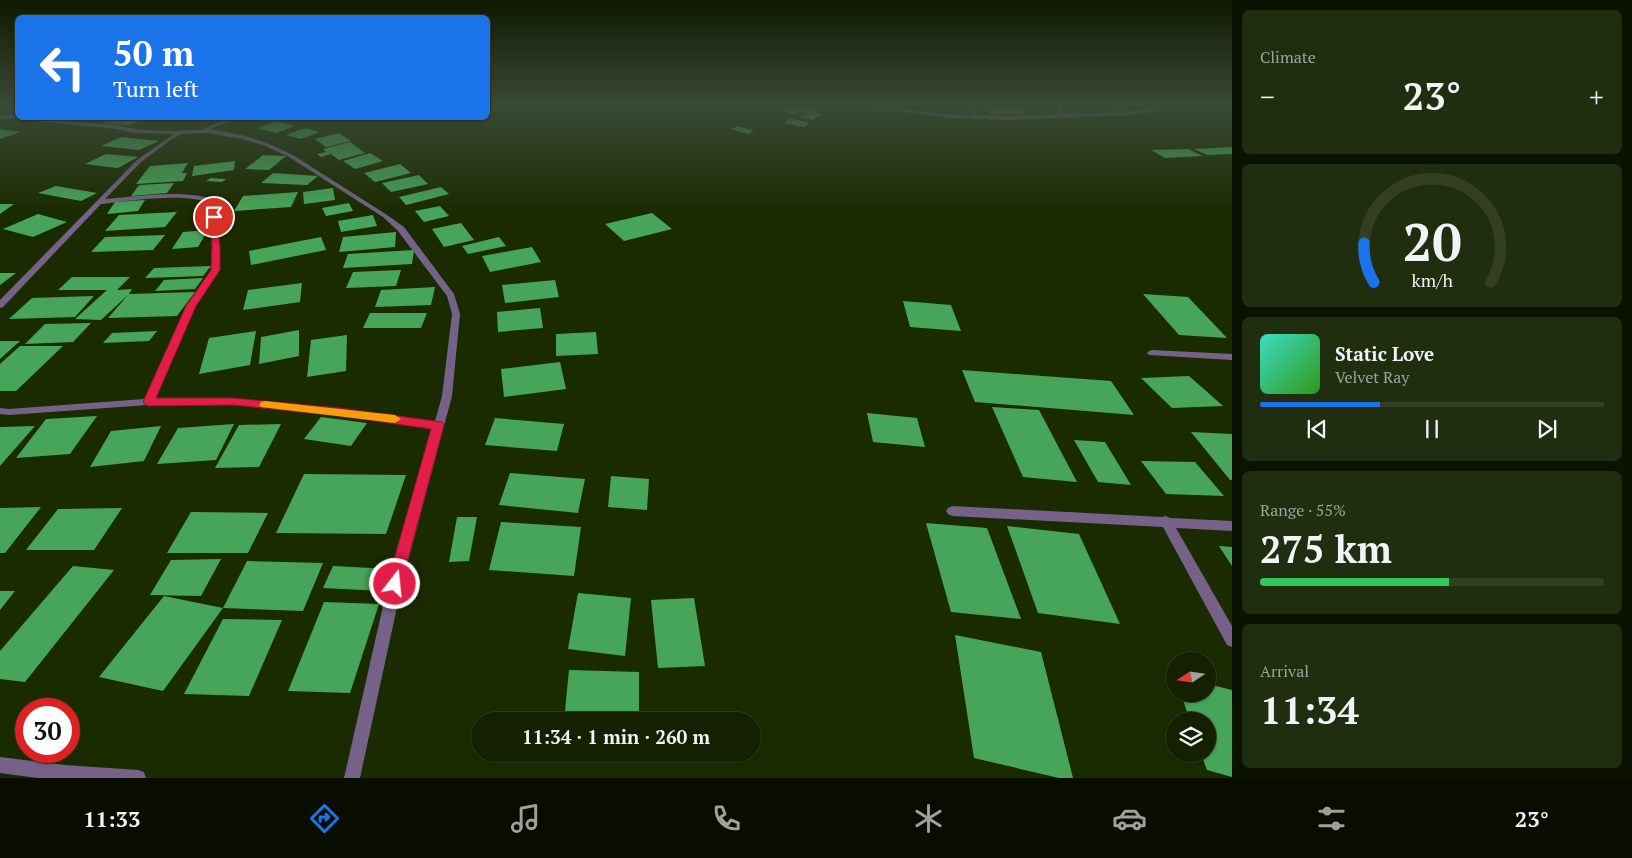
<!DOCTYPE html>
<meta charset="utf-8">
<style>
body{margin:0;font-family:"PT Serif",serif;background:#212d0f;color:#f1f3f6;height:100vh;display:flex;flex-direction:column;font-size:19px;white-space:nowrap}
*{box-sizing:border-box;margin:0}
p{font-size:16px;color:#9da399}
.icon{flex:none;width:28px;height:28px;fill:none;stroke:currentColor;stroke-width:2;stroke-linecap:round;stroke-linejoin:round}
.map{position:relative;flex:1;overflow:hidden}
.panel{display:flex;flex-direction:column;gap:10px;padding:10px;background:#0b1200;width:400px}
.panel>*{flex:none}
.hud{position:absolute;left:15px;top:15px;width:475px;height:105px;border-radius:8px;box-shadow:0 1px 4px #0004,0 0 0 1px #333e22;background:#1a73e8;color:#fff;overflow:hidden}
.needle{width:32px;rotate:257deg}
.fabs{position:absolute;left:1166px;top:652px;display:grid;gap:10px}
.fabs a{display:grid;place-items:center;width:50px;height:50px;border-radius:50%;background:#142000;box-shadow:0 1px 4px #0004,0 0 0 1px #333e22;font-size:25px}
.speed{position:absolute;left:15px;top:698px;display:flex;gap:10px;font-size:25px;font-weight:700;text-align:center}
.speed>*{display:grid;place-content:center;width:65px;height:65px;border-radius:50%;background:#142000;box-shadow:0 1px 4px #0004,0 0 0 1px #333e22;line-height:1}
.speed .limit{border:8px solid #d22;background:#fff;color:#111}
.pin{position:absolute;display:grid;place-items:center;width:42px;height:42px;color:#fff;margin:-21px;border:2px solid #fff;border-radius:50%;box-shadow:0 1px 5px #0007}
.me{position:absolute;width:55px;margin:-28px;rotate:16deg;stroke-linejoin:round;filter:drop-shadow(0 0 4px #0008)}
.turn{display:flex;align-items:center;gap:18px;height:105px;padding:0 15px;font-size:22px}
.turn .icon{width:65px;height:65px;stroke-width:2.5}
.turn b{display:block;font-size:35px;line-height:42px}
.big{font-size:38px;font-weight:700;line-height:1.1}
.panel .card{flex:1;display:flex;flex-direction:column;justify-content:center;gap:8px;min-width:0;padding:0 18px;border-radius:8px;background:#212d0f}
.panel .dial{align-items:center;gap:0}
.dial svg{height:130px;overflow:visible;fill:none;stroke:#333e22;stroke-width:7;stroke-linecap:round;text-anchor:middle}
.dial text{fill:#f1f3f6;stroke:none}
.song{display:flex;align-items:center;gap:15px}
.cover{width:60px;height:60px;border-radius:8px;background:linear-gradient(135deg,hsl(170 70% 55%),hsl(110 70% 35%))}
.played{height:5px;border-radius:2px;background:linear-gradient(90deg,#1a73e8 35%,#333e22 35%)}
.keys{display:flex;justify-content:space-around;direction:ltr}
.heat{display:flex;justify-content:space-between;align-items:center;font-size:28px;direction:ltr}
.charge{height:8px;border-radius:4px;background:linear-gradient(90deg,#34c759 55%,#333e22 0)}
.trip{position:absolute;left:471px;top:712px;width:290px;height:50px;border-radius:25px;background:#142000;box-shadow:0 1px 4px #0004,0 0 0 1px #333e22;font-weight:700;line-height:50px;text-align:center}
.tab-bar{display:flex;height:80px;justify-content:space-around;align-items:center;background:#080d00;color:#9da399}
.tab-bar .icon{width:35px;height:35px}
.tab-bar .on{color:#1a73e8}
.tab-bar b{font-size:22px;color:#f1f3f6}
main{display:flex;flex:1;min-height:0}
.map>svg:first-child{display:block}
.building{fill:#47a559}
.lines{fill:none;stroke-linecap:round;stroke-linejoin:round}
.street{fill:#766289;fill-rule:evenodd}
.route{fill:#e11d48;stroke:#92132f}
.slow{fill:#f59e0b}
</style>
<main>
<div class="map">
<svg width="1232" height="778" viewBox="0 0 1232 778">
<rect width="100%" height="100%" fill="#1b2b00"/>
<path class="building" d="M 1100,103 L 1125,103 L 1132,105 L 1116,108 Z
M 789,105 L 812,108 L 817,112 L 823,114 L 812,120 L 800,117 L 808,114 L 800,112 L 795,115 L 782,110 Z
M 981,106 L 1017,106 L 1028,114 L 990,114 Z
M 117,118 L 134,118 L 143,120 L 128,125 L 101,123 Z
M 790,118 L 810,123 L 804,127 L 784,123 Z
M 277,121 L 295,126 L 276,133 L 258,128 Z
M 738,126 L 754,131 L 748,134 L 731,129 Z
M 305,128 L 320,132 L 301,139 L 286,135 Z
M 0,129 L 20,132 L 0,139 Z
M 339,133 L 351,141 L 326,147 L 315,139 Z
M 121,137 L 159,141 L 139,150 L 101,146 Z
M 350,142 L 365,153 L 339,160 L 331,154 L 321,157 L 317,154 L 326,152 L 323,149 Z
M 1232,147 L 1232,154 L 1207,155 L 1194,149 Z
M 1188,149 L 1203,156 L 1165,158 L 1151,150 Z
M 370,153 L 383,161 L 355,169 L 343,161 Z
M 106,154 L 138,157 L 118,168 L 85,164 Z
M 263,155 L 286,156 L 269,170 L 245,169 Z
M 235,161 L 234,170 L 192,176 L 194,166 Z
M 188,163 L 182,173 L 187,173 L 183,181 L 136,184 L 150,166 Z
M 400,164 L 411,173 L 375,182 L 364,173 Z
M 273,173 L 318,176 L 307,185 L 261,183 Z
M 419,175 L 428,184 L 391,192 L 382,183 Z
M 211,178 L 226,179 L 222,182 L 206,181 Z
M 174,183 L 167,193 L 131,196 L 139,185 Z
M 56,186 L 97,193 L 81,201 L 38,193 Z
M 441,187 L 449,194 L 406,205 L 399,197 Z
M 333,188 L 335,200 L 304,204 L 303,192 Z
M 298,192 L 291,207 L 234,211 L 243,196 Z
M 145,200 L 138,211 L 107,214 L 115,202 Z
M 349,203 L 353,211 L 326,216 L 322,208 Z
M 0,204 L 14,204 L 0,214 Z
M 440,206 L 449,216 L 424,222 L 415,211 Z
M 177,212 L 165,227 L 105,231 L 119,215 Z
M 652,213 L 672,229 L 624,241 L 605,224 Z
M 38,214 L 67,222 L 33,237 L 3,229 Z
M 373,215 L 377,226 L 341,232 L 338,221 Z
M 461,223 L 474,240 L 444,247 L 432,229 Z
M 208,230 L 198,247 L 172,249 L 183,232 Z
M 396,232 L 395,247 L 339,252 L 343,237 Z
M 165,235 L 153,250 L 91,252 L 105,237 Z
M 321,237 L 326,250 L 251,265 L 249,251 Z
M 499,237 L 506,246 L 468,254 L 462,246 Z
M 532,247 L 541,262 L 490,272 L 482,256 Z
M 414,250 L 412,264 L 343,268 L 348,254 Z
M 211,266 L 203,276 L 145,278 L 154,268 Z
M 401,270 L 396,286 L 346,288 L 353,272 Z
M 0,273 L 16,273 L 0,285 Z
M 72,277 L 130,277 L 117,290 L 132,289 L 129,294 L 195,292 L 177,316 L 108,318 L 128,295 L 101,320 L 75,319 L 107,290 L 58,290 Z
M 203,278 L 195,289 L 155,291 L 164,280 Z
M 555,280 L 559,297 L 505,303 L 502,285 Z
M 302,283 L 300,302 L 243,310 L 248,290 Z
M 435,287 L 431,305 L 375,307 L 381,290 Z
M 1143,294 L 1188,297 L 1227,338 L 1179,335 Z
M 94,296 L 75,317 L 9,319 L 32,298 Z
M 903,301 L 951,305 L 961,331 L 910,327 Z
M 540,308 L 543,328 L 498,332 L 497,312 Z
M 370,313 L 427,313 L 421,328 L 363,328 Z
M 91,323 L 73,342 L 25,344 L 45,324 Z
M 299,330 L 299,356 L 259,364 L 261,337 Z
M 157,331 L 149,341 L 103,343 L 112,333 Z
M 256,331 L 250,365 L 199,374 L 209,338 Z
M 596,332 L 598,354 L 556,356 L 556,334 Z
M 347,335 L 346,371 L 307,377 L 311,340 Z
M 0,341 L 20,341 L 0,359 Z
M 20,346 L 63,346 L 16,391 L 0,391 L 0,364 Z
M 560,362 L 566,389 L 504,397 L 501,369 Z
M 962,370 L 1111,381 L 1134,415 L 975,402 Z
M 1189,376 L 1223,406 L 1172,408 L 1141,378 Z
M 992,407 L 1039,410 L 1077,482 L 1023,477 Z
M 867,413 L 917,418 L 925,447 L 873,442 Z
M 97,416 L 70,454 L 16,458 L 46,419 Z
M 321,417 L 367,423 L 351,446 L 304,439 Z
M 495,418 L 564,424 L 557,451 L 485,445 Z
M 234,424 L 216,460 L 157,464 L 178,428 Z
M 281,424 L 259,467 L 215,468 L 239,425 Z
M 35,426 L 0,466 L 0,427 Z
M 161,426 L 144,461 L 90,467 L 111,431 Z
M 1191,432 L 1232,434 L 1232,480 L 1230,480 Z
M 1074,440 L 1105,442 L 1131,485 L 1098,482 Z
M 1141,461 L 1195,462 L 1224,496 L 1166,494 Z
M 510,473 L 585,479 L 578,513 L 499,505 Z
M 304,474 L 406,475 L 386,534 L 276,533 Z
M 611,476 L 649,479 L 647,510 L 608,507 Z
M 41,507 L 5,553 L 0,553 L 0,508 Z
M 122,508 L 94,550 L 26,550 L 58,509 Z
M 191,512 L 268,513 L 248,553 L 167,553 Z
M 457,517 L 477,517 L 469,561 L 449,562 Z
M 501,522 L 581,527 L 574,576 L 489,570 Z
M 926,523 L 987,528 L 1021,619 L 951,612 Z
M 1007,526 L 1079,534 L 1120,624 L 1038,613 Z
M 1219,546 L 1232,547 L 1232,566 Z
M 221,559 L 201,596 L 150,595 L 171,560 Z
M 247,561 L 323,563 L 303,611 L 223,608 Z
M 73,566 L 114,570 L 25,682 L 0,679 L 0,651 Z
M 333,566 L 391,569 L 383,591 L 323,588 Z
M 0,591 L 15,591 L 0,610 Z
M 578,593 L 631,598 L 625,656 L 568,649 Z
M 164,596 L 223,608 L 163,691 L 99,677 Z
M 694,598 L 705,666 L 658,668 L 651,600 Z
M 324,602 L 379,604 L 350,693 L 288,691 Z
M 223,619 L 282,620 L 249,696 L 184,694 Z
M 955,635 L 1041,652 L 1073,778 L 1059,778 L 974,758 Z
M 569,670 L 639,672 L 639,721 L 564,721 Z
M 1208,684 L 1232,690 L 1232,777 L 1207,770 L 1201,754 L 1208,754 L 1208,721 L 1190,721 L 1181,694 L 1208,694 Z"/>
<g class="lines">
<path class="street" d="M 836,103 L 849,103 L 948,114 L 973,115 L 957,103 L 963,103 L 980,115 L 1009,116 L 1059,114 L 1054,103 L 1058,103 L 1064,114 C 1089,113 1114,113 1139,110 C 1153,109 1168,102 1182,103 L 1154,112 L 1130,115 L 1009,120 L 948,118 Z
M 0,115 L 18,115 L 18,118 L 20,118 L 0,119 Z
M 22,118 L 117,125 L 134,129 L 162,131 L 201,130 L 228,118 L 233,118 L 233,119 L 210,129 L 242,135 L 267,143 L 293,155 L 387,215 L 404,227 L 454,294 L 460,314 L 452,396 L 402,584 L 360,778 L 344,778 L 388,584 L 433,428 L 340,415 L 233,404 L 148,405 L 9,415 L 0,414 L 0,408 L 9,409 L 144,399 L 187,306 L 211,270 L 212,247 L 209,203 C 187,192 126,201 101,204 L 3,307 L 0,308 L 0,300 L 137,160 L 174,134 L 134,133 L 117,129 L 24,120 ZM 209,133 L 241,139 L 263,145 L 289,157 L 383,217 L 398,231 L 447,296 L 452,314 L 442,396 L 435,421 L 340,409 L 233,398 L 155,399 L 195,306 L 219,270 L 220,247 L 215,202 C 197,187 129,197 105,199 L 141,162 L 172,139 L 182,134 Z
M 1152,350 L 1232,354 L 1232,360 L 1149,355 L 1147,353 L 1149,351 Z
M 952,506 L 1162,517 L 1166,516 L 1170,518 L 1232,521 L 1232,531 L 1176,528 L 1232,626 L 1232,647 L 1227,645 L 1163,527 L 952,516 L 948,514 L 946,511 L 948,508 Z
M 0,757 L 65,765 L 138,770 L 144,772 L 146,778 L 38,778 L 0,773 Z"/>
</g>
<linearGradient id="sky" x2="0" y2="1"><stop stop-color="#0f1800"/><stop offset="0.49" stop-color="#394a37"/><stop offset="1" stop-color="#394a37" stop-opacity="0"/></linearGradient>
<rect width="1232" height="212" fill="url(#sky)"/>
<path class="route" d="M 214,215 L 217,217 L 220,247 L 220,270 L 196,306 L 156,398 L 233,398 L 340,408 L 442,422 L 444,425 L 400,589 L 395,591 L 389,589 L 387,584 L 431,429 L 340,416 L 233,405 L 148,406 L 143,402 L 186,306 L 211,270 L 212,247 L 210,217 Z"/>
<path class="slow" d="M 265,401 L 395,415 L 401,419 L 395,423 L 261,407 L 259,405 L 261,402 Z"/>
</svg>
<div class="fabs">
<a><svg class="needle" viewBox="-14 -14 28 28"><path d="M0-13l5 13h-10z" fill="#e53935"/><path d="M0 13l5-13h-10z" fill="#9da399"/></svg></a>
<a><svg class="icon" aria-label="layers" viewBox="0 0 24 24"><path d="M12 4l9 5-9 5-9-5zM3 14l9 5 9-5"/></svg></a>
</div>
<div class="speed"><div class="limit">30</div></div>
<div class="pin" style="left:214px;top:217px;background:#d93025"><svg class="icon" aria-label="arrive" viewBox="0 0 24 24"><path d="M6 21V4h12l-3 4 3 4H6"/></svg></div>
<svg class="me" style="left:395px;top:584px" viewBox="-20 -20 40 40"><circle r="17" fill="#e11d48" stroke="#fff" stroke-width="3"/><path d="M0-11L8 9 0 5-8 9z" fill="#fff"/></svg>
<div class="trip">11:34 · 1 min · 260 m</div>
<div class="hud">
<div class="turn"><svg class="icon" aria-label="left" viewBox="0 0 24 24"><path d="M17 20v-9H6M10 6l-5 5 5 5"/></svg><div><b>50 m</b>Turn left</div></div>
</div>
</div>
<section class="panel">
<div class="card"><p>Climate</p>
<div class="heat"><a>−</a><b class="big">23°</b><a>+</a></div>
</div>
<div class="card dial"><svg viewBox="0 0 100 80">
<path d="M14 69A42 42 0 1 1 86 69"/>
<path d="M14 69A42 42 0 0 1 8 45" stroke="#1a73e8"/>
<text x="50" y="56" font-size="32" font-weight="700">20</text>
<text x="50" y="72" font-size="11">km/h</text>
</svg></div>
<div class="card">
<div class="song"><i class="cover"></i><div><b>Static Love</b><p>Velvet Ray</p></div></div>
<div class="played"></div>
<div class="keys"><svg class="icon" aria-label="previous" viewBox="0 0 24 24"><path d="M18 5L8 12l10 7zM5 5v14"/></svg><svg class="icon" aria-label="pause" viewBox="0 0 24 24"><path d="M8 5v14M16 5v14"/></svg><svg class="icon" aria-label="next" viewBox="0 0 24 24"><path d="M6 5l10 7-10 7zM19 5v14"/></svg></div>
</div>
<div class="card"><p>Range · 55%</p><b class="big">275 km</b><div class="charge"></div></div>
<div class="card"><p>Arrival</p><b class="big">11:34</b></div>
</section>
</main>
<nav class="tab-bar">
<b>11:33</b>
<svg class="icon on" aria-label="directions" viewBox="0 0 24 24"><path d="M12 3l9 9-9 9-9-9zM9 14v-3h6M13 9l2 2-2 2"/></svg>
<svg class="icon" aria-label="music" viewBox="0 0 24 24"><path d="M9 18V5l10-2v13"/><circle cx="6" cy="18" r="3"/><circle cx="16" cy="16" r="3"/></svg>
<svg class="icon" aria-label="phone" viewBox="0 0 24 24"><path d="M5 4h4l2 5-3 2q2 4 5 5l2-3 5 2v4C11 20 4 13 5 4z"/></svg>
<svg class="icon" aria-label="climate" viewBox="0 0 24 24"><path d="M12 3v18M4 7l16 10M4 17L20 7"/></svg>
<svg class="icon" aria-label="car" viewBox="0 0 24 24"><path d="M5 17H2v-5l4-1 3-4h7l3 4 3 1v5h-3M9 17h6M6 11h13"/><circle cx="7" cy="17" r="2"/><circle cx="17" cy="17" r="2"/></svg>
<svg class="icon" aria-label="filters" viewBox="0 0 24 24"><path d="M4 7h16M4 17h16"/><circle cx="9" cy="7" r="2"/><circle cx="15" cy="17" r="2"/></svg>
<b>23°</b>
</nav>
